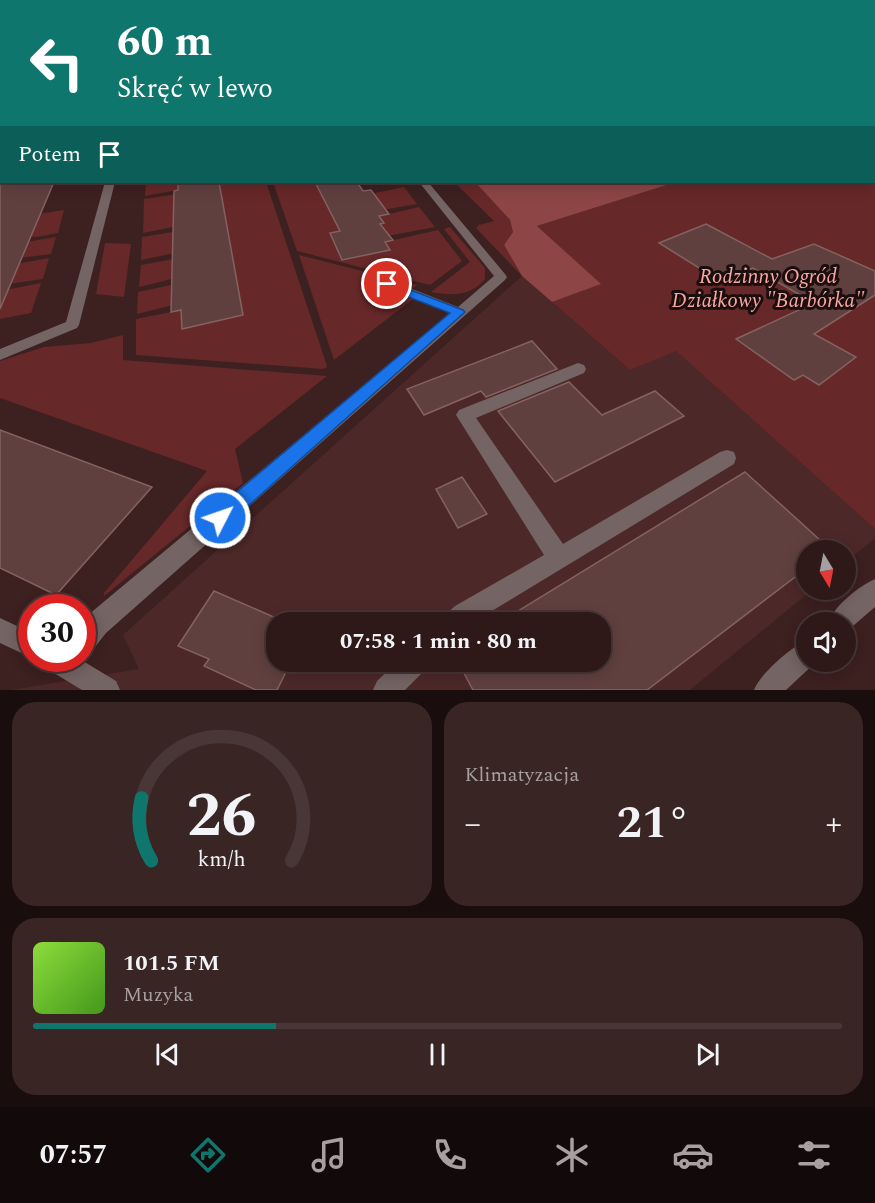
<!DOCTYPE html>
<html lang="pl">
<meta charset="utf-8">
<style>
body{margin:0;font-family:Spectral,serif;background:#3a2525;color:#f1f3f6;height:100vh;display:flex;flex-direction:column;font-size:22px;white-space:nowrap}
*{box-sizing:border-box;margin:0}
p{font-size:20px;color:#a7a0a2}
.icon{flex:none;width:33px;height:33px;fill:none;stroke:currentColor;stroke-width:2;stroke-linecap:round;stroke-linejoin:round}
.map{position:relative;height:690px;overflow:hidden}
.sheet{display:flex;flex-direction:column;gap:12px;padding:12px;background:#190d0d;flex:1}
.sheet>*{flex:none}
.hud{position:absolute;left:0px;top:0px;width:876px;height:183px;box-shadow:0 3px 15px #0003,0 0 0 2px #493737;background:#0f766e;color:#fff;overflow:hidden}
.needle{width:39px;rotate:170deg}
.buttons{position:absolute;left:796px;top:540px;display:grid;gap:12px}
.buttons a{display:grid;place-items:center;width:60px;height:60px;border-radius:50%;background:#2e1818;box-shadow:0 3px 15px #0003,0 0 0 2px #493737;font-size:30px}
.speed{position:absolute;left:18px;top:594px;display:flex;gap:12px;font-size:30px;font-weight:700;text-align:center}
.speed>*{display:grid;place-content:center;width:78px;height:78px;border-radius:50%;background:#2e1818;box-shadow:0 3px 15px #0003,0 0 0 2px #493737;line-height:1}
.speed .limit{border:9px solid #d22;background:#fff;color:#111}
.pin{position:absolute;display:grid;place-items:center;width:51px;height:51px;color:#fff;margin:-26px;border:3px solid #fff;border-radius:50%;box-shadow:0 2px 6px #0007}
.me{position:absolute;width:66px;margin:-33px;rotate:49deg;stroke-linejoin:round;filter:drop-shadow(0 0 4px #0008)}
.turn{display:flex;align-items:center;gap:21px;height:126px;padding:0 18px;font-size:27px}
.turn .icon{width:78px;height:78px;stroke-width:2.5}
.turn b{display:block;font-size:42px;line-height:51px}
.then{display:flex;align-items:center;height:57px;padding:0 18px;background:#0003;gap:12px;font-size:22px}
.big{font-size:45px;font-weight:700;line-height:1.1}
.sheet .card{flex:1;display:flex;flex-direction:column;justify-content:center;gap:9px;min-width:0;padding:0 21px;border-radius:24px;background:#3a2525}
.sheet .dial{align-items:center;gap:0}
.dial svg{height:156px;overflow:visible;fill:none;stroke:#493737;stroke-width:7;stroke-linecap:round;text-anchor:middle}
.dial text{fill:#f1f3f6;stroke:none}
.song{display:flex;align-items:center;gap:18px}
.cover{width:72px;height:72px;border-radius:9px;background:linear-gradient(135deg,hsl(90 70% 55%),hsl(100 70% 35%))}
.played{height:6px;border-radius:3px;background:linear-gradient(90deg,#0f766e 30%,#493737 30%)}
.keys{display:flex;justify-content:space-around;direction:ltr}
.heat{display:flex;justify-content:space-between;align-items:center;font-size:33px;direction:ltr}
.sheet .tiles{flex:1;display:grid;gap:12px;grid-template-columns:1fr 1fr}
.card:last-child{grid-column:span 2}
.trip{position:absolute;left:266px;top:612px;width:345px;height:60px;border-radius:24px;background:#2e1818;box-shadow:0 3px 15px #0003,0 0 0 2px #493737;font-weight:700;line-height:60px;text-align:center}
.tab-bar{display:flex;height:96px;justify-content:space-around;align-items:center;background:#120a0a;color:#a7a0a2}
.tab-bar .icon{width:42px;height:42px}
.tab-bar .selected{color:#0f766e}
.tab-bar b{font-size:27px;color:#f1f3f6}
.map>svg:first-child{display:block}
.built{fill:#4d2828;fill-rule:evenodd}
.green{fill:#672829}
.forest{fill:#8d4545}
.building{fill:#60403f;stroke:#846260;stroke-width:1.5}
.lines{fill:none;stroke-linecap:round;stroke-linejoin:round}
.service{fill:#746463;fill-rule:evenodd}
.minor{fill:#746463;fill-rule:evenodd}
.route{fill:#1a73e8;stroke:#114b97;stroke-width:1.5}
.labels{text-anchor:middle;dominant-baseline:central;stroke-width:6;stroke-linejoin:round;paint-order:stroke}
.park-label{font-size:21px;font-style:italic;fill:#fca6a3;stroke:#1b0e0e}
</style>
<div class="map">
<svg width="875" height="690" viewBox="0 0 875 690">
<rect width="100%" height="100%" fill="#3d2020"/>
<path class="built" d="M 522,276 L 630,370 L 675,350 L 875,529 L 875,538 L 846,562 L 846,550 L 807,550 L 807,590 L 812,590 L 690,690 L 11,690 L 139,669 L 123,635 ZM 276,622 L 600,622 L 600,662 L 276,662 Z"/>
<path class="green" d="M 875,117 L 875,529 L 676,351 L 630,370 L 552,302 L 600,284 L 537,226 L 676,182 L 874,182 Z
M 146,182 L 177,182 L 177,190 L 145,196 Z
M 220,182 L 266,182 L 326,363 L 327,367 L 323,369 L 136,355 L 136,319 L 181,310 L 182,329 L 243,315 L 225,212 L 179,219 L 178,226 L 143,233 L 144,199 L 178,194 L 179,204 L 222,197 Z
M 273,182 L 315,182 L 340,231 L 330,234 L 342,260 L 390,250 L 385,242 L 438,230 L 462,261 L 430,285 L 297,251 Z
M 454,182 L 475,182 L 510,220 L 513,232 L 504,245 L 522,276 L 476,228 L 479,225 L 494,221 Z
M 404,187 L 417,204 L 377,211 L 366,195 Z
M 419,207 L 435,227 L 382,237 L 374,225 L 384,223 L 380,216 Z
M 64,210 L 58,233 C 26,239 26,241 0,220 Z
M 450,227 L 485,268 L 485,279 C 471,296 452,296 431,292 L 470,262 L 444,229 Z
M 179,231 L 179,252 L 141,260 L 142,237 Z
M 56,237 L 51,254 L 13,259 L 20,243 Z
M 105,243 L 131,244 L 124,297 L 96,294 Z
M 299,255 L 417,285 L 414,288 L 394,280 L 380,289 L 413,299 L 334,360 Z
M 49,258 L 43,279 L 2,285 L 10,265 Z
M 179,258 L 180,277 L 139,287 L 141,265 Z
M 41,283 L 31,313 L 0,319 L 0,291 Z
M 180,283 L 181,303 L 137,314 L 138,292 Z
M 123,335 L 123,360 L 327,376 L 235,449 L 243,483 L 104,596 L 104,593 L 207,471 L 0,398 L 0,361 L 44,347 L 91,343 Z"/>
<path class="forest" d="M 475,182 L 676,182 L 537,226 L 601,284 L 552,302 L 522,276 L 504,245 L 513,232 L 510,220 Z"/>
<path class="building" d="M 0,182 L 54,182 L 0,309 Z
M 178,182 L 219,182 L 243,315 L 182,329 L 181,310 L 171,312 L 174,191 L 178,190 Z
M 315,182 L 357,182 L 363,191 L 371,190 L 389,214 L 379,216 L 384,223 L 380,224 L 393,240 L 385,242 L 390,250 L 342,260 L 330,233 L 340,231 Z
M 706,224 L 772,259 L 814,244 L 875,271 L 875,295 L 814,334 L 856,357 L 819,385 L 803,375 L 794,380 L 736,339 L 814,303 L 753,268 L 720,281 L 659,243 Z
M 532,341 L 557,369 L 486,397 L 481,391 L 424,415 L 407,389 Z
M 569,382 L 602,415 L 655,391 L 684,416 L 555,482 L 498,411 Z
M 0,430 L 152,487 L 56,595 L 0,568 Z
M 745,472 L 831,550 L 807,550 L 807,568 L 647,690 L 473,690 L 458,662 L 600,662 L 600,622 L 500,622 Z
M 462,477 L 487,514 L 458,528 L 436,489 Z
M 214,591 L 276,618 L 276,662 L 291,662 L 277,690 L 256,690 L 204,666 L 209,659 L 178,646 Z"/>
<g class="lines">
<path class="service" d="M 578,363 L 584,365 L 586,369 L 584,373 L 476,418 L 563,544 L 720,452 L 727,450 L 734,452 L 736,458 L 734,464 L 474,622 L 444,622 L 447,613 L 455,606 L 544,555 L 456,415 L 459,410 Z
M 875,579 L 875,607 L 846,632 L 846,622 L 829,622 C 834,606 859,586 875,579 Z
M 807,640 L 807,662 L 816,662 L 786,690 L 754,690 C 760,674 791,647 807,640 Z
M 397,662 L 428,662 L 424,671 L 405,690 L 373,690 L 377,681 Z"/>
<path class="minor" d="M 2,82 L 2,88 L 0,88 L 0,83 Z
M 105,182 L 115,182 L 79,325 L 77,328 L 0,360 L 0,349 L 66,322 Z
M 419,182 L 428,182 L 505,274 L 507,277 L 505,280 L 106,633 L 91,652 L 82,655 L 82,623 L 88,615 L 450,313 L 382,287 L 381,284 L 382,281 L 392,281 L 458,307 L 494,276 Z
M 0,618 L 32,633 L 32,658 L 0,643 Z
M 40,658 L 78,658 L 116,681 L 120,690 L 82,690 L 44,667 Z"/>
</g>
<linearGradient id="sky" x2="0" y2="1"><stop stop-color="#221212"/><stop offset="0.42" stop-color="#51424e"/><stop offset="1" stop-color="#51424e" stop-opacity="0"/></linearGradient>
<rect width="875" height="168" fill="url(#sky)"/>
<path class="route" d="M 387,281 L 463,310 L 465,312 L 227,525 L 220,527 L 213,525 L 211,518 L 213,512 L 450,313 L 383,287 L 383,282 Z"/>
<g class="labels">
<g class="park-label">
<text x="768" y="277">Rodzinny Ogród<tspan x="768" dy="24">Działkowy "Barbórka"</tspan></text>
</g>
</g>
</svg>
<div class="buttons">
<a><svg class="needle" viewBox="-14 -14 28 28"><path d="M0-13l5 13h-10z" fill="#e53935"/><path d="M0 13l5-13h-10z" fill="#a7a0a2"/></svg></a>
<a><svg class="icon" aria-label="sound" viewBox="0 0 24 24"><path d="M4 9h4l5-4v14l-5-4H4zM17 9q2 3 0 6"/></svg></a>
</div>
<div class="speed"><div class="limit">30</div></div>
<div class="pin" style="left:387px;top:284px;background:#d93025"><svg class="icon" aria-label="arrive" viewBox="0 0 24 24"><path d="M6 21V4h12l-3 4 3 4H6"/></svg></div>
<svg class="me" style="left:220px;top:518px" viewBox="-20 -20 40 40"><circle r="17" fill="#1a73e8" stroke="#fff" stroke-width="3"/><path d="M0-11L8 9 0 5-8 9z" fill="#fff"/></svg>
<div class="trip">07:58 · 1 min · 80 m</div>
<div class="hud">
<div class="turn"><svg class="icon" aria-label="left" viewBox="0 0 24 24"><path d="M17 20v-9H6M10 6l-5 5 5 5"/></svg><div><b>60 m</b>Skręć w lewo</div></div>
<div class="then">Potem<svg class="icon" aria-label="arrive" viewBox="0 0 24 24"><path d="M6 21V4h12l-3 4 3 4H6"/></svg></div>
</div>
</div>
<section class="sheet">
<div class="tiles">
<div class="card dial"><svg viewBox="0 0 100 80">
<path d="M14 69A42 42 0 1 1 86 69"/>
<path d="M14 69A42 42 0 0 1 9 37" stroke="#0f766e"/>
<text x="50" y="56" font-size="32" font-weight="700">26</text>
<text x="50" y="72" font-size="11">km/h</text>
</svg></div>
<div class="card"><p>Klimatyzacja</p>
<div class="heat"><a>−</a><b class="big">21°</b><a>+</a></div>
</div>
<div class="card">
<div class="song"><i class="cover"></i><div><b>101.5 FM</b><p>Muzyka</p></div></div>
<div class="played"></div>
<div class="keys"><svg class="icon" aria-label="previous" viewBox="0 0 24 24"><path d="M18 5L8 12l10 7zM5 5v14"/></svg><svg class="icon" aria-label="pause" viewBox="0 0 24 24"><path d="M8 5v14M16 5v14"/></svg><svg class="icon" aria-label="next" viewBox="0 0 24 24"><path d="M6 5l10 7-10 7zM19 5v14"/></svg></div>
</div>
</div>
</section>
<nav class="tab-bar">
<b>07:57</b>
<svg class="icon selected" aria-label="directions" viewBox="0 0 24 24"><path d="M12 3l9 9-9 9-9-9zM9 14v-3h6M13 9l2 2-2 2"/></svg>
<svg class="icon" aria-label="music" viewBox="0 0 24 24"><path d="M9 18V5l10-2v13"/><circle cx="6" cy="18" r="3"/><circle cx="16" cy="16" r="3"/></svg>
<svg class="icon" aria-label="phone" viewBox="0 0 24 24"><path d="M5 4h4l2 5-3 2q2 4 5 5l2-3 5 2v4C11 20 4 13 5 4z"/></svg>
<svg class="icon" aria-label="climate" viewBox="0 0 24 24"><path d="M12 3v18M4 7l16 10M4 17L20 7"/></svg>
<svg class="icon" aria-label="car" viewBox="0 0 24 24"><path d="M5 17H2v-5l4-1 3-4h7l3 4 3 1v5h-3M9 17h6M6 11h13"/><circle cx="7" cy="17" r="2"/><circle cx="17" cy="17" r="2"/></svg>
<svg class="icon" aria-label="filters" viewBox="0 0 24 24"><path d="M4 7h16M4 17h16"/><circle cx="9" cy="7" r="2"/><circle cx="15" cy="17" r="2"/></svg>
</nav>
